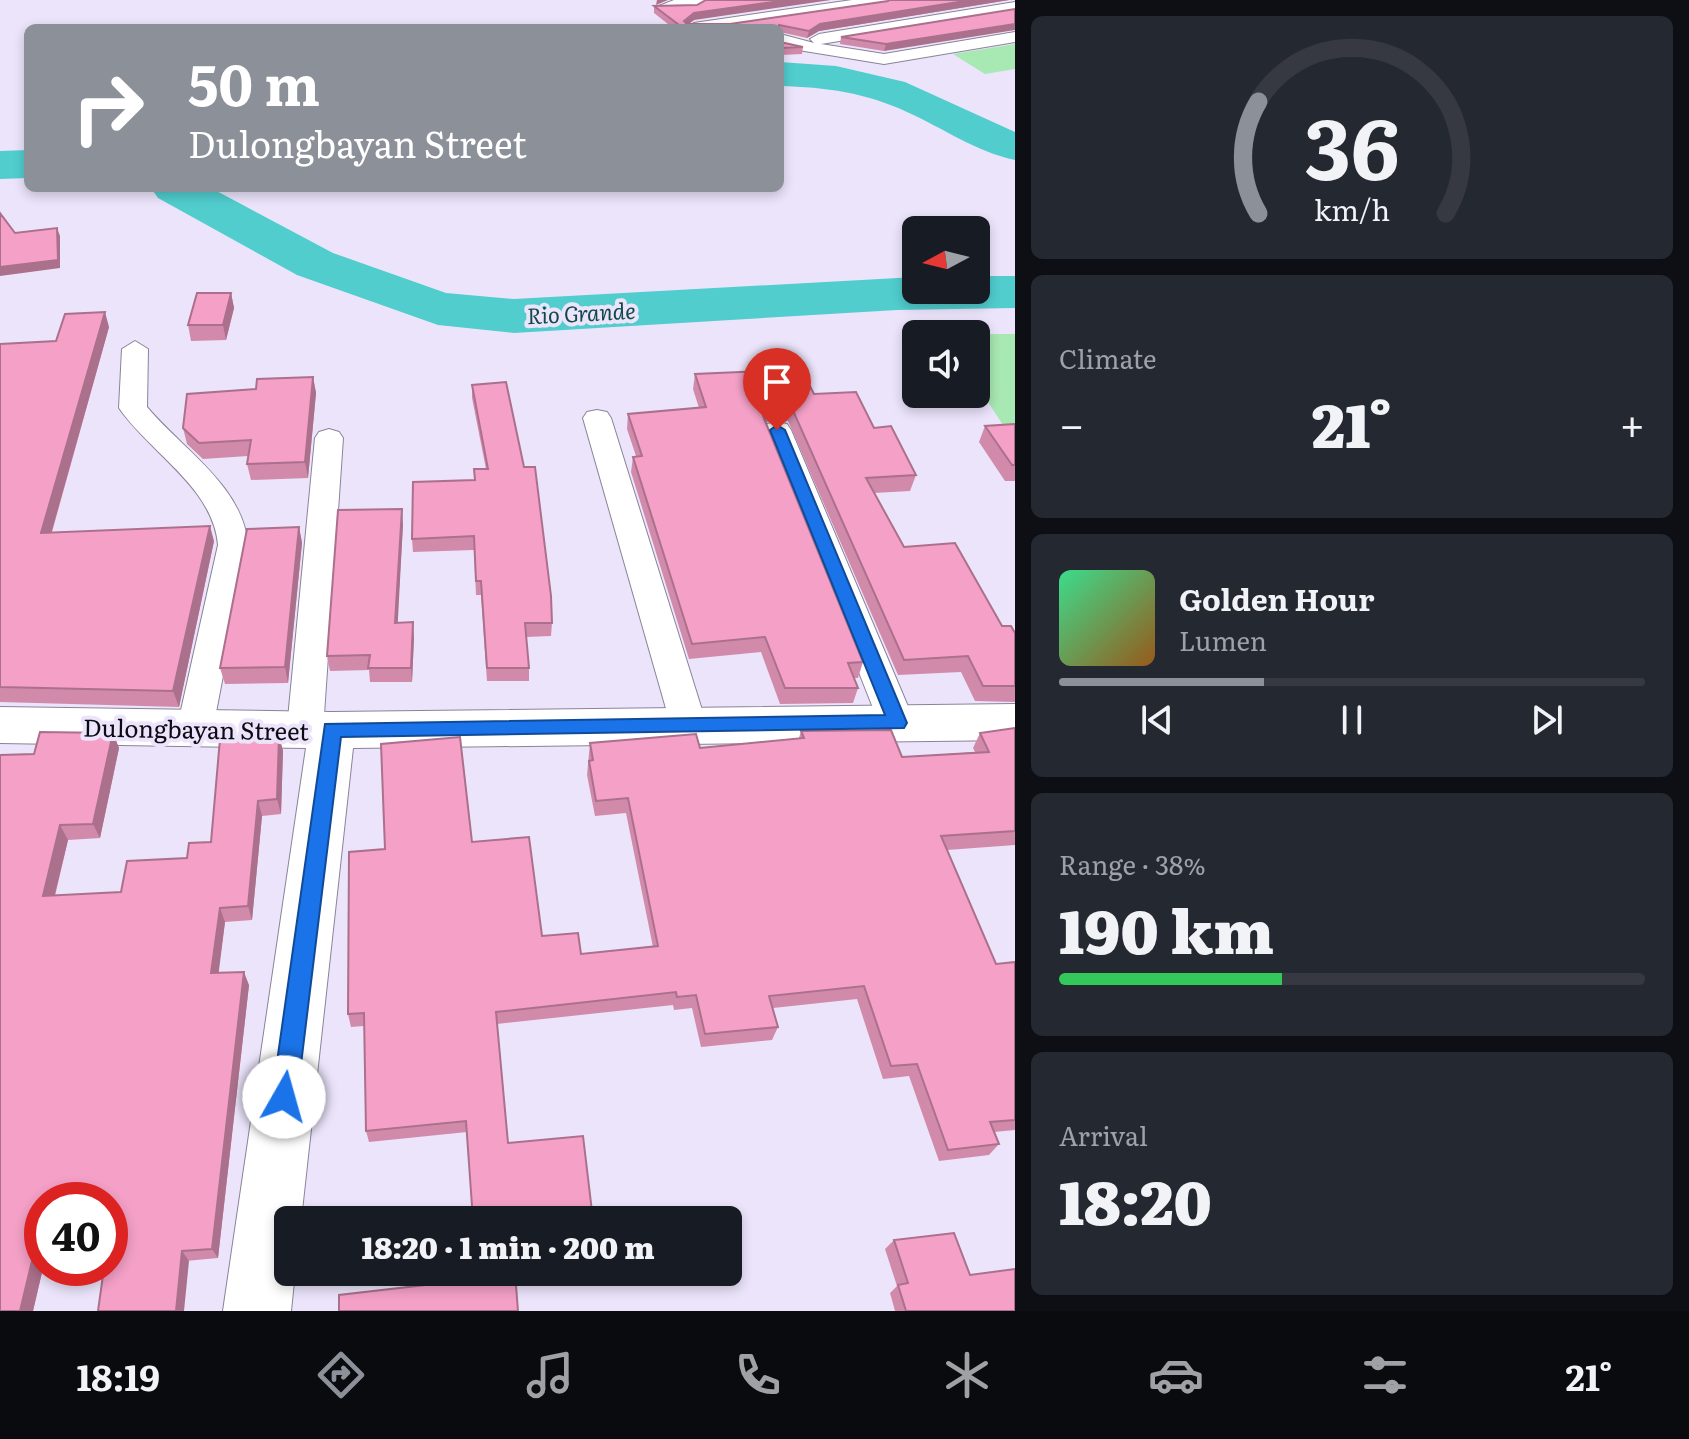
<!DOCTYPE html>
<meta charset="utf-8">
<style>
body{margin:0;font-family:Literata,serif;background:#242831;color:#f1f3f6;height:100vh;display:flex;flex-direction:column;font-size:30px;white-space:nowrap}
*{box-sizing:border-box;margin:0}
p{font-size:26px;color:#9ea1a6}
.icon{flex:none;width:44px;height:44px;fill:none;stroke:currentColor;stroke-width:2;stroke-linecap:round;stroke-linejoin:round}
.map{position:relative;flex:1;overflow:hidden}
.panel{display:flex;flex-direction:column;gap:16px;padding:16px;background:#0d0f14;width:674px}
.panel>*{flex:none}
.banner{position:absolute;left:24px;top:24px;width:760px;height:168px;border-radius:12px;box-shadow:0 4px 12px #0003;background:#8c9099;color:#fff;overflow:hidden}
.needle{width:52px;rotate:263deg}
.fabs{position:absolute;left:902px;top:216px;display:grid;gap:16px}
.fabs a{display:grid;place-items:center;width:88px;height:88px;border-radius:12px;background:#171b24;box-shadow:0 4px 12px #0003;font-size:40px}
.speed{position:absolute;left:24px;top:1182px;display:flex;gap:16px;font-size:40px;font-weight:700;text-align:center}
.speed>*{display:grid;place-content:center;width:104px;height:104px;border-radius:50%;background:#171b24;box-shadow:0 4px 12px #0003;line-height:1}
.speed .limit{border:12px solid #d22;background:#fff;color:#111}
.pin{position:absolute;display:grid;place-items:center;width:68px;height:68px;color:#fff;margin:-82px -34px;border-radius:50% 50% 50% 0;rotate:-45deg;box-shadow:0 0 8px #0007}
.pin .icon{rotate:45deg}
.me{position:absolute;width:88px;margin:-44px;rotate:7deg;stroke-linejoin:round;filter:drop-shadow(0 0 6px #0008)}
.turn{display:flex;align-items:center;gap:28px;height:168px;padding:0 32px;font-size:36px}
.turn .icon{width:104px;height:104px;stroke-width:2.5}
.turn b{display:block;font-size:56px;line-height:68px}
.big{font-size:60px;font-weight:800;line-height:1.1}
.panel .widget{flex:1;display:flex;flex-direction:column;justify-content:center;gap:12px;min-width:0;padding:0 28px;border-radius:12px;background:#242831}
.panel .dial{align-items:center;gap:0}
.dial svg{height:208px;overflow:visible;fill:none;stroke:#363941;stroke-width:7;stroke-linecap:round;text-anchor:middle}
.dial text{fill:#f1f3f6;stroke:none}
.song{display:flex;align-items:center;gap:24px}
.cover{width:96px;height:96px;border-radius:12px;background:linear-gradient(135deg,hsl(150 70% 55%),hsl(30 70% 35%))}
.played{height:8px;border-radius:4px;background:linear-gradient(90deg,#8c9099 35%,#363941 35%)}
.keys{display:flex;justify-content:space-around;direction:ltr}
.heat{display:flex;justify-content:space-between;align-items:center;font-size:44px;direction:ltr}
.charge{height:12px;border-radius:6px;background:linear-gradient(90deg,#34c759 38%,#363941 0)}
.trip{position:absolute;left:274px;top:1206px;width:468px;height:80px;border-radius:12px;background:#171b24;box-shadow:0 4px 12px #0003;font-weight:800;line-height:80px;text-align:center}
.tabs{display:flex;height:128px;justify-content:space-around;align-items:center;background:#090b0e;color:#9ea1a6}
.tabs .icon{width:56px;height:56px}
.tabs .on{color:#8c9099}
.tabs b{font-size:36px;color:#f1f3f6}
main{display:flex;flex:1;min-height:0}
.map>svg:first-child{display:block}
.green{fill:#a8e8b3}
.lines{fill:none;stroke-linecap:round;stroke-linejoin:round}
.river{fill:#51cdce;fill-rule:evenodd}
.street-casing{stroke:#8a8398;stroke-width:2}
.secondary-casing{stroke:#8a8398;stroke-width:2}
.street{fill:#fff;fill-rule:evenodd}
.secondary{fill:#fff;fill-rule:evenodd}
.wall{fill:#d28aab}
.shaded-wall{fill:#ab708b}
.building{fill:#f4a0c7;stroke:#ab708b;stroke-width:2}
.route{fill:#1a73e8;stroke:#114b97;stroke-width:2}
.labels{text-anchor:middle;dominant-baseline:central;stroke-width:8;stroke-linejoin:round;paint-order:stroke}
.far-water-label{font-size:22px;font-style:italic;fill:#114949;stroke:#ebe4fb}
.street-label{font-size:24px;fill:#0d0b12;stroke:#ebe4fb}
</style>
<main>
<div class="map">
<svg width="1015" height="1311" viewBox="0 0 1015 1311">
<rect width="100%" height="100%" fill="#ebe4fb"/>
<path class="green" d="M 1015,44 L 1015,69 L 985,74 L 953,54 Z
M 976,334 L 1015,334 L 1015,443 L 976,384 Z"/>
<g class="lines">
<path class="river" d="M 780,62 L 836,66 L 905,82 L 1015,132 L 1015,160 C 974,151 945,129 907,112 C 867,93 825,87 780,86 Z
M 28,150 L 28,178 L 0,179 L 0,151 Z
M 151,188 L 211,188 L 333,253 L 446,293 L 514,299 L 916,277 L 916,290 L 976,290 L 976,276 L 1015,276 L 1015,308 L 897,310 L 514,333 L 438,325 L 297,275 L 158,198 Z"/>
<g class="street-casing">
<path id="street" d="M 715,0 C 705,9 669,15 659,6 L 674,0 Z
M 852,0 L 894,0 L 886,5 L 729,28 L 686,28 L 694,23 Z
M 1015,2 L 1015,12 L 821,44 L 884,54 L 1015,32 L 1015,42 L 884,64 L 780,47 L 780,34 L 814,43 L 810,39 L 819,34 Z
M 135,341 L 148,349 L 147,407 C 183,450 243,486 248,545 L 213,728 L 208,738 L 195,742 L 182,738 L 177,728 L 218,545 C 213,487 150,453 119,408 L 122,349 Z
M 597,410 L 607,412 L 611,418 L 707,726 L 702,736 L 689,740 L 676,736 L 671,726 L 583,418 L 587,412 Z
M 777,422 L 787,424 L 791,430 L 915,723 L 910,733 L 897,737 L 884,733 L 879,723 L 763,430 L 767,424 Z
M 329,429 L 339,432 L 343,438 L 323,729 L 318,739 L 305,743 L 292,739 L 287,729 L 315,438 L 319,432 Z"/>
</g>
<g class="secondary-casing">
<path id="secondary" d="M 1015,704 L 1015,740 L 353,748 L 301,1220 L 288,1220 L 288,1272 L 295,1272 L 291,1311 L 223,1311 L 306,748 L 0,743 L 0,707 L 332,712 Z"/>
</g>
<use href="#street" class="street"/>
<use href="#secondary" class="secondary"/>
</g>
<path class="wall" d="M 889,0 L 1009,0 L 819,31 L 807,38 L 780,32 L 780,28 L 673,28 L 654,13 L 654,6 L 694,20 L 688,24 L 730,24 L 888,1 Z
M 1015,9 L 884,51 L 840,44 L 841,37 Z
M 780,42 L 803,47 L 802,54 L 780,55 Z
M 231,293 L 234,308 L 226,340 L 191,341 L 188,325 Z
M 109,327 L 52,532 L 214,541 L 179,707 L 0,702 L 0,344 L 56,341 Z
M 760,364 L 874,428 L 916,475 L 910,491 L 874,493 L 904,547 L 1002,626 L 1015,633 L 1015,702 L 975,701 L 961,672 L 898,675 L 788,421 L 766,422 L 863,662 L 858,678 L 854,678 L 858,688 L 853,703 L 780,704 L 761,652 L 689,659 L 631,472 L 633,457 L 636,456 L 627,429 L 628,414 L 699,408 L 693,389 L 695,374 L 759,371 Z
M 313,377 L 316,393 L 308,478 L 251,480 L 247,464 L 248,456 L 203,459 L 187,444 L 183,428 L 256,389 Z
M 472,385 L 552,623 L 551,636 L 526,637 L 529,668 L 529,681 L 487,681 L 481,595 L 476,595 L 474,550 L 413,552 L 412,539 L 486,469 L 472,398 Z
M 1015,424 L 1015,481 L 1005,481 L 979,442 L 985,426 Z
M 403,524 L 397,623 L 414,637 L 412,682 L 370,682 L 369,670 L 330,671 L 327,656 Z
M 299,527 L 302,543 L 288,683 L 225,684 L 220,668 Z
M 1015,728 L 1015,845 L 947,850 L 996,964 L 1015,962 L 1015,1130 L 994,1132 L 999,1144 L 989,1155 L 939,1161 L 909,1076 L 883,1079 L 857,999 L 773,1008 L 778,1027 L 772,1040 L 701,1047 L 692,1008 L 674,1010 L 673,1005 L 497,1024 L 508,1143 L 593,1220 L 467,1132 L 369,1142 L 366,1131 L 364,1026 L 351,1027 L 348,1014 L 472,842 L 542,936 L 581,954 L 653,947 L 626,813 L 595,816 L 587,775 L 590,743 L 700,748 L 799,738 L 801,731 L 902,757 L 975,752 L 973,748 L 980,733 Z
M 113,733 L 119,748 L 100,838 L 68,840 L 55,896 L 121,892 L 187,858 L 211,842 L 279,736 L 283,751 L 281,814 L 262,816 L 252,920 L 225,922 L 218,973 L 249,985 L 218,1258 L 110,1268 L 110,1200 L 42,1200 L 43,1268 L 33,1311 L 0,1311 L 34,754 Z
M 894,1240 L 970,1275 L 1015,1311 L 895,1311 L 890,1293 L 897,1286 L 885,1249 Z"/>
<path class="shaded-wall" d="M 657,0 L 668,0 L 656,5 Z
M 788,0 L 831,0 L 694,20 L 683,28 L 684,21 L 694,13 Z
M 971,0 L 1009,0 L 819,31 L 807,38 L 809,31 L 820,24 Z
M 1015,24 L 1015,30 L 884,51 L 886,44 Z
M 57,228 L 60,236 L 60,268 L 0,276 L 0,267 Z
M 231,293 L 234,308 L 226,340 L 223,325 Z
M 105,312 L 109,327 L 47,548 L 41,533 Z
M 313,377 L 316,393 L 308,478 L 305,462 Z
M 770,406 L 766,421 L 760,431 L 763,416 Z
M 402,509 L 403,524 L 397,637 L 395,623 Z
M 210,526 L 214,541 L 179,707 L 173,691 Z
M 299,527 L 302,543 L 288,683 L 285,667 Z
M 413,622 L 414,637 L 412,682 L 411,668 Z
M 113,733 L 119,748 L 100,838 L 93,824 Z
M 279,736 L 283,751 L 281,814 L 277,799 Z
M 258,801 L 262,816 L 252,920 L 248,906 Z
M 60,825 L 68,840 L 51,910 L 43,896 Z
M 220,908 L 225,922 L 217,986 L 211,973 Z
M 244,972 L 249,985 L 218,1258 L 212,1249 Z
M 37,1240 L 42,1245 L 43,1268 L 33,1311 L 20,1311 Z
M 182,1251 L 189,1261 L 184,1311 L 176,1311 Z"/>
<path class="building" d="M 706,0 L 788,0 L 694,13 L 684,21 L 687,24 L 730,24 L 888,1 L 889,0 L 971,0 L 820,24 L 809,31 L 779,25 L 779,28 L 683,28 L 654,6 L 697,5 Z
M 1015,9 L 1015,24 L 886,44 L 841,37 Z
M 780,42 L 803,47 L 780,48 Z
M 0,213 L 15,233 L 57,228 L 58,260 L 0,267 Z
M 197,293 L 231,293 L 223,325 L 188,325 Z
M 105,312 L 41,533 L 210,526 L 173,691 L 0,687 L 0,344 L 56,341 L 65,314 Z
M 797,361 L 814,394 L 856,392 L 874,428 L 891,426 L 916,475 L 866,478 L 904,547 L 955,543 L 1002,626 L 1011,626 L 1015,633 L 1015,686 L 983,686 L 968,656 L 904,660 L 791,406 L 770,406 L 763,416 L 863,662 L 848,663 L 858,688 L 785,688 L 765,637 L 692,644 L 633,457 L 642,456 L 628,414 L 706,407 L 695,374 L 763,371 L 760,364 Z
M 313,377 L 305,462 L 247,464 L 251,440 L 199,443 L 183,428 L 187,394 L 256,389 L 257,379 Z
M 506,382 L 524,467 L 535,467 L 551,596 L 552,623 L 525,623 L 529,668 L 487,668 L 481,581 L 476,581 L 474,536 L 412,539 L 413,482 L 475,480 L 474,469 L 488,469 L 472,385 Z
M 1015,424 L 1015,465 L 1012,465 L 985,426 Z
M 402,509 L 395,623 L 413,622 L 411,668 L 368,668 L 370,655 L 327,656 L 338,510 Z
M 299,527 L 285,667 L 220,668 L 247,529 Z
M 1015,728 L 1015,831 L 941,836 L 996,964 L 1015,962 L 1015,1120 L 990,1122 L 999,1144 L 948,1150 L 917,1064 L 891,1066 L 864,986 L 769,996 L 778,1027 L 705,1034 L 696,995 L 677,997 L 676,992 L 496,1012 L 508,1143 L 583,1136 L 593,1220 L 473,1220 L 466,1121 L 366,1131 L 364,1013 L 348,1014 L 349,852 L 385,849 L 381,744 L 460,737 L 472,842 L 529,837 L 542,936 L 578,933 L 581,954 L 658,946 L 628,798 L 596,801 L 589,761 L 593,760 L 590,743 L 696,734 L 700,748 L 804,738 L 801,731 L 891,730 L 902,757 L 989,752 L 980,733 Z
M 40,732 L 113,733 L 93,824 L 60,825 L 43,896 L 121,892 L 127,861 L 187,858 L 189,843 L 211,842 L 220,739 L 279,736 L 277,799 L 258,801 L 248,906 L 220,908 L 211,973 L 244,972 L 212,1249 L 182,1251 L 176,1311 L 98,1311 L 104,1268 L 110,1268 L 110,1200 L 42,1200 L 42,1240 L 37,1240 L 20,1311 L 0,1311 L 0,755 L 34,754 Z
M 954,1233 L 970,1275 L 1015,1269 L 1015,1311 L 906,1311 L 898,1285 L 908,1283 L 894,1240 Z
M 477,1272 L 515,1272 L 518,1311 L 339,1311 L 339,1295 L 477,1279 Z"/>
<path class="route" d="M 777,425 L 785,430 L 907,723 L 904,728 L 341,737 L 297,1097 L 293,1106 L 284,1109 L 276,1106 L 272,1097 L 325,724 L 885,715 L 770,430 Z"/>
<g class="labels">
<g class="far-water-label">
<text transform="translate(581 312) rotate(-3)">Rio Grande</text>
</g>
<g class="street-label">
<text transform="translate(196 728) rotate(1)">Dulongbayan Street</text>
</g>
</g>
</svg>
<div class="fabs">
<a><svg class="needle" viewBox="-14 -14 28 28"><path d="M0-13l5 13h-10z" fill="#e53935"/><path d="M0 13l5-13h-10z" fill="#9ea1a6"/></svg></a>
<a><svg class="icon" aria-label="sound" viewBox="0 0 24 24"><path d="M4 9h4l5-4v14l-5-4H4zM17 9q2 3 0 6"/></svg></a>
</div>
<div class="speed"><div class="limit">40</div></div>
<div class="pin" style="left:777px;top:430px;background:#d93025"><svg class="icon" aria-label="arrive" viewBox="0 0 24 24"><path d="M6 21V4h12l-3 4 3 4H6"/></svg></div>
<svg class="me" style="left:284px;top:1097px" viewBox="-20 -20 40 40"><circle r="19" fill="#fff"/><path d="M0-13L10 11 0 6-10 11z" fill="#1a73e8"/></svg>
<div class="trip">18:20 · 1 min · 200 m</div>
<div class="banner">
<div class="turn"><svg class="icon" aria-label="right" viewBox="0 0 24 24"><path d="M7 20v-9h11M14 6l5 5-5 5"/></svg><div><b>50 m</b>Dulongbayan Street</div></div>
</div>
</div>
<section class="panel">
<div class="widget dial"><svg viewBox="0 0 100 80">
<path d="M14 69A42 42 0 1 1 86 69"/>
<path d="M14 69A42 42 0 0 1 14 26" stroke="#8c9099"/>
<text x="50" y="56" font-size="32" font-weight="700">36</text>
<text x="50" y="72" font-size="11">km/h</text>
</svg></div>
<div class="widget"><p>Climate</p>
<div class="heat"><a>−</a><b class="big">21°</b><a>+</a></div>
</div>
<div class="widget">
<div class="song"><i class="cover"></i><div><b>Golden Hour</b><p>Lumen</p></div></div>
<div class="played"></div>
<div class="keys"><svg class="icon" aria-label="previous" viewBox="0 0 24 24"><path d="M18 5L8 12l10 7zM5 5v14"/></svg><svg class="icon" aria-label="pause" viewBox="0 0 24 24"><path d="M8 5v14M16 5v14"/></svg><svg class="icon" aria-label="next" viewBox="0 0 24 24"><path d="M6 5l10 7-10 7zM19 5v14"/></svg></div>
</div>
<div class="widget"><p>Range · 38%</p><b class="big">190 km</b><div class="charge"></div></div>
<div class="widget"><p>Arrival</p><b class="big">18:20</b></div>
</section>
</main>
<nav class="tabs">
<b>18:19</b>
<svg class="icon on" aria-label="directions" viewBox="0 0 24 24"><path d="M12 3l9 9-9 9-9-9zM9 14v-3h6M13 9l2 2-2 2"/></svg>
<svg class="icon" aria-label="music" viewBox="0 0 24 24"><path d="M9 18V5l10-2v13"/><circle cx="6" cy="18" r="3"/><circle cx="16" cy="16" r="3"/></svg>
<svg class="icon" aria-label="phone" viewBox="0 0 24 24"><path d="M5 4h4l2 5-3 2q2 4 5 5l2-3 5 2v4C11 20 4 13 5 4z"/></svg>
<svg class="icon" aria-label="climate" viewBox="0 0 24 24"><path d="M12 3v18M4 7l16 10M4 17L20 7"/></svg>
<svg class="icon" aria-label="car" viewBox="0 0 24 24"><path d="M5 17H2v-5l4-1 3-4h7l3 4 3 1v5h-3M9 17h6M6 11h13"/><circle cx="7" cy="17" r="2"/><circle cx="17" cy="17" r="2"/></svg>
<svg class="icon" aria-label="filters" viewBox="0 0 24 24"><path d="M4 7h16M4 17h16"/><circle cx="9" cy="7" r="2"/><circle cx="15" cy="17" r="2"/></svg>
<b>21°</b>
</nav>
